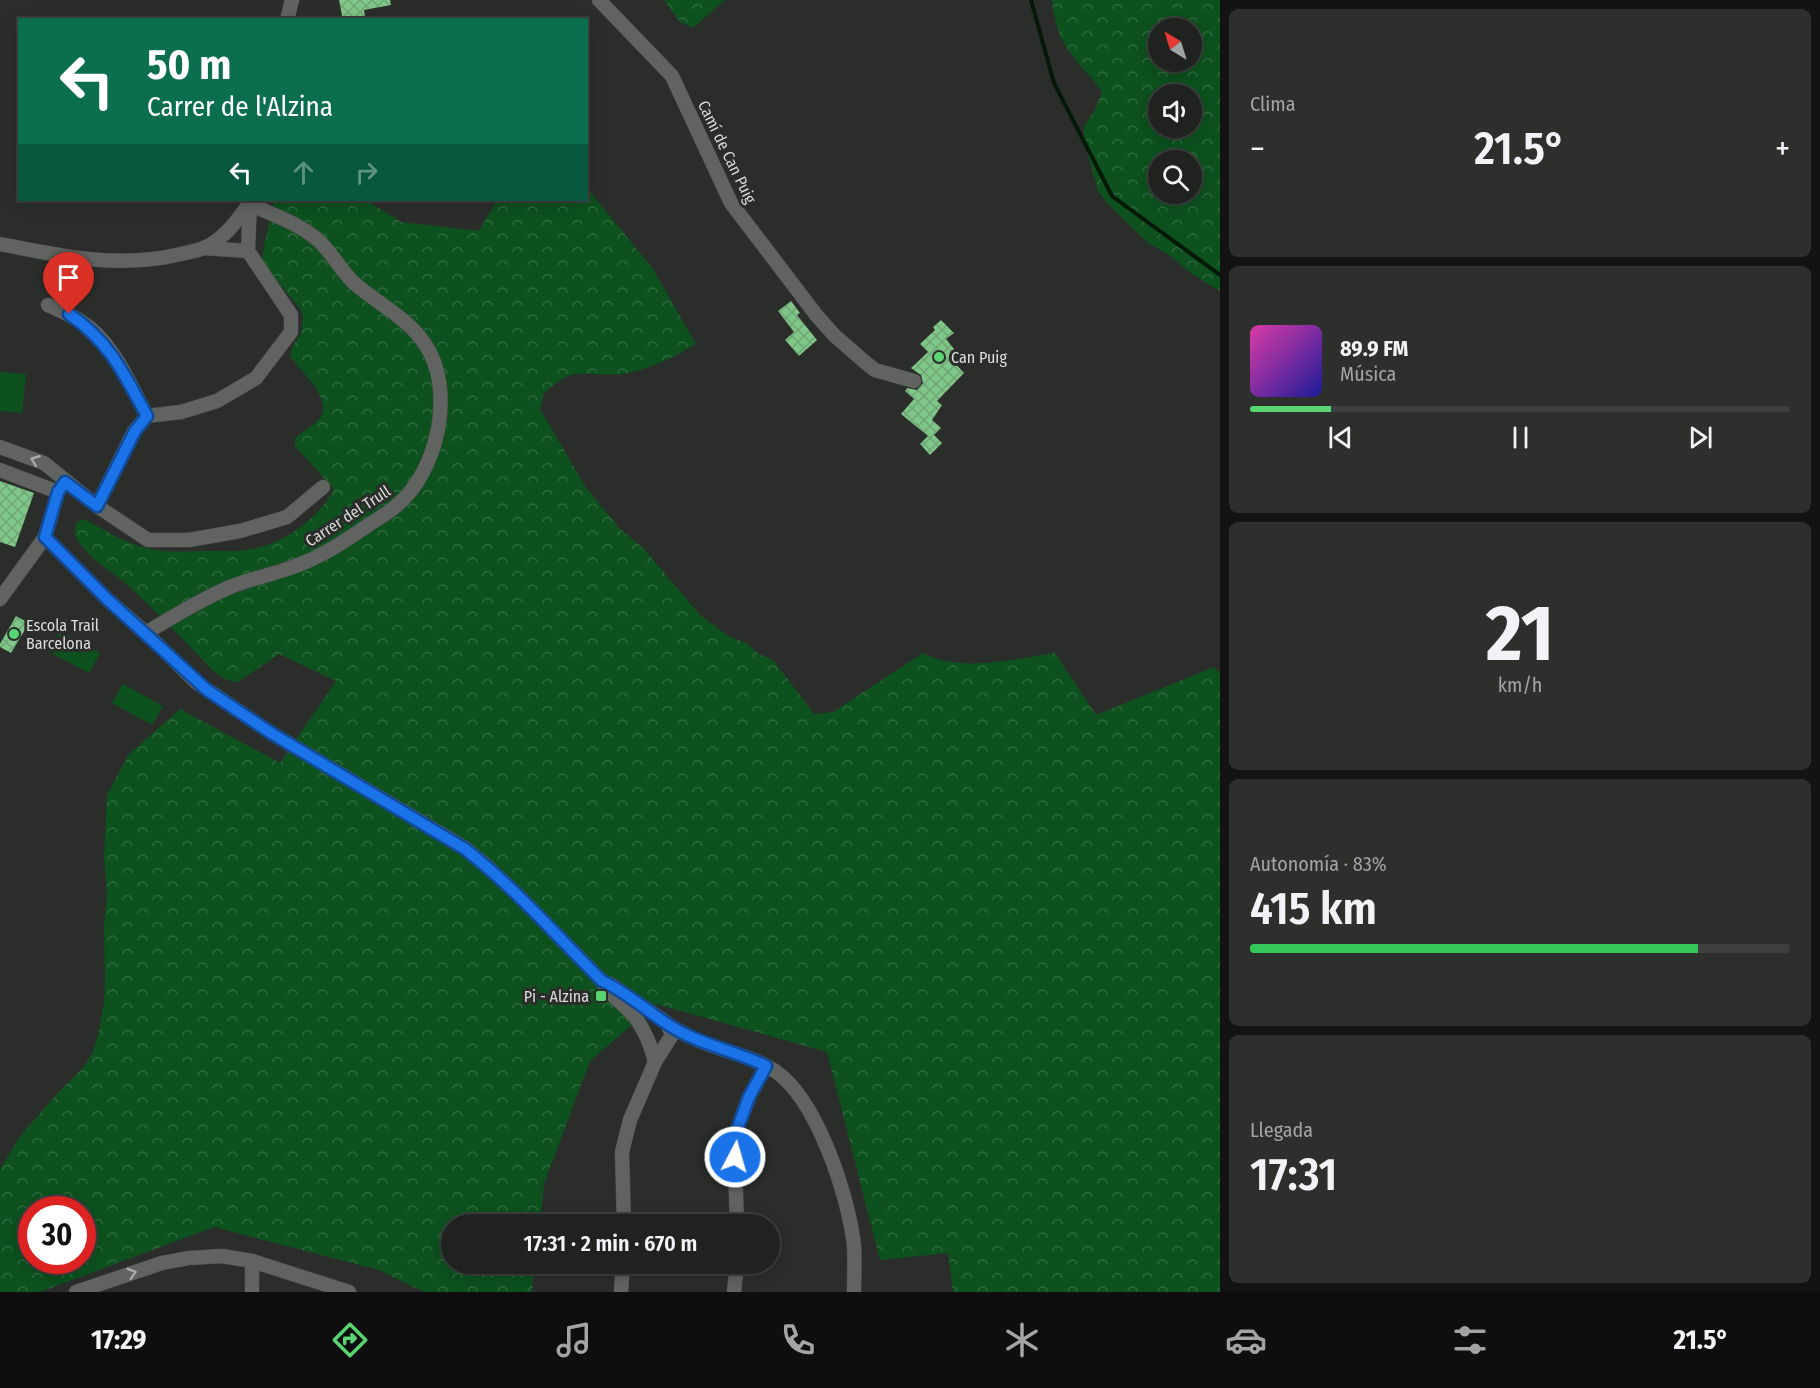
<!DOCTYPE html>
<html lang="es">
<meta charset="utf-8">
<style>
body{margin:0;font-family:"Fira Sans Condensed",sans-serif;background:#2d2f2d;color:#f1f3f6;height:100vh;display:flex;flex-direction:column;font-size:22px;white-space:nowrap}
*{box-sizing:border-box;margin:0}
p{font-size:20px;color:#a2a4a5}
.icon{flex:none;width:33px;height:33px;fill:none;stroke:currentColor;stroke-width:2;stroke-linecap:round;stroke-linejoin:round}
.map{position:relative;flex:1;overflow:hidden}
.drawer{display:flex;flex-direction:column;gap:9px;padding:9px;background:#121312;width:600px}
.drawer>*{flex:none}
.hud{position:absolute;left:18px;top:18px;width:570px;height:183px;border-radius:0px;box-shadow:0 3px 15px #0003,0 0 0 2px #3d3f3e;background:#0b6e4f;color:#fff;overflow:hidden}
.needle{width:39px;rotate:322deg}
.controls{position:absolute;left:1148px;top:18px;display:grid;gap:12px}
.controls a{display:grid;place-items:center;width:54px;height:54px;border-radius:50%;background:#202220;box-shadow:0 3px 15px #0003,0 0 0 2px #3d3f3e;font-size:30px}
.speed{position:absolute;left:18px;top:1196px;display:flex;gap:12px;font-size:30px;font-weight:700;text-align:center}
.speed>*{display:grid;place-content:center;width:78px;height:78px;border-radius:50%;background:#202220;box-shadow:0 3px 15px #0003,0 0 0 2px #3d3f3e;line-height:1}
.speed .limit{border:9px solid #d22;background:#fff;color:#111}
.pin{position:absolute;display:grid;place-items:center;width:51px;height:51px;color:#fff;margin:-62px -26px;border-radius:50% 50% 50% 0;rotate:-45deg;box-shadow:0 0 6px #0007}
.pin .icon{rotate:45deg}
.me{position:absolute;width:66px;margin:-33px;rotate:6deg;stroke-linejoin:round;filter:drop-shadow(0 0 4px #0008)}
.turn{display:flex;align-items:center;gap:21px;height:126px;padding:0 30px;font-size:27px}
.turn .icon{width:78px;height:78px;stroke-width:2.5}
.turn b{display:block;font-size:42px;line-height:51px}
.lanes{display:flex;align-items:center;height:57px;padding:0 30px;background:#0003;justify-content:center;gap:30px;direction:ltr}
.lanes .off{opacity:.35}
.big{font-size:45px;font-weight:600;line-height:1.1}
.drawer .widget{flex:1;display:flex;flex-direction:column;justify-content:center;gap:9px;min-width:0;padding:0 21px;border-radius:9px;background:#2d2f2d}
.drawer .dial{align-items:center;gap:0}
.dial b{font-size:78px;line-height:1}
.song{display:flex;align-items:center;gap:18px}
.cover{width:72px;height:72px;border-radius:9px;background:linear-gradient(135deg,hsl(320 70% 55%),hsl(240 70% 35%))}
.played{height:6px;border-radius:3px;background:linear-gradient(90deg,#58d570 15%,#3d3f3e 15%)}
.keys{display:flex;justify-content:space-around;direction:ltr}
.heat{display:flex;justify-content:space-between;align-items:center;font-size:33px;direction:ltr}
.charge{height:9px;border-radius:4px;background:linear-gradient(90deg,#34c759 83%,#3d3f3e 0)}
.trip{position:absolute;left:441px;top:1214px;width:339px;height:60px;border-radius:30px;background:#202220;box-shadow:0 3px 15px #0003,0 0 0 2px #3d3f3e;font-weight:600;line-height:60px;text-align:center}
.menu{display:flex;height:96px;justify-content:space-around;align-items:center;background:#0d0e0d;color:#a2a4a5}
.menu .icon{width:42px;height:42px}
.menu .selected{color:#58d570}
.menu b{font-size:27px;color:#f1f3f6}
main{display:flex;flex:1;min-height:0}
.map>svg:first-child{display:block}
.forest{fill:url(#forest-crowns);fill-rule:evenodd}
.park{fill:#0c511e}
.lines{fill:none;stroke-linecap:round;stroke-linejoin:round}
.stream{stroke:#041907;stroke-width:4}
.building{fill:url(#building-cross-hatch)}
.street-casing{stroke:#474a48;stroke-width:15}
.street{stroke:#606360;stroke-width:14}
.oneway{stroke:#aaacaa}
.route-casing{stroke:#114b97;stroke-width:15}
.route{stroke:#1a73e8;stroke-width:10}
.poi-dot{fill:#58d570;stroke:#2b2d2b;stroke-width:2}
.labels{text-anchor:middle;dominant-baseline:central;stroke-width:6;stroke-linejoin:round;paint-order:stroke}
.street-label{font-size:16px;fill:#dbdddb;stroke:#2b2d2b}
.poi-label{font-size:16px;fill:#dbdddb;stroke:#2b2d2b;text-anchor:start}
</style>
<main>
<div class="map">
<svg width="1220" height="1292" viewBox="0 0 1220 1292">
<defs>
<pattern id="forest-crowns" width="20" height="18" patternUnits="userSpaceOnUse" patternTransform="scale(1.5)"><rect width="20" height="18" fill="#0c511e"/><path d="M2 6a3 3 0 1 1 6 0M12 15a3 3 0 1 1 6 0" fill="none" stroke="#2f6a3e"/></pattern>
<pattern id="building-cross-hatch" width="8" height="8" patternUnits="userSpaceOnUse" patternTransform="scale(1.5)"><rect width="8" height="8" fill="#7fc788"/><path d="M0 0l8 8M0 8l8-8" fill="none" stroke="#70a676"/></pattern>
</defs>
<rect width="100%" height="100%" fill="#2b2d2b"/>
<path class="forest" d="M 664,0 L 725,0 L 693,28 L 680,22 Z
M 1052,0 L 1220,0 L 1220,291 L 1192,274 L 1169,255 L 1148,243 L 1107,203 L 1098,191 L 1084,142 L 1084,126 L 1095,110 L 1102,92 C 1093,78 1081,68 1071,54 C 1059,39 1054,19 1052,0 ZM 1158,28 L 1191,28 L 1191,62 L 1158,62 ZM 1158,94 L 1191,94 L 1191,128 L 1158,128 ZM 1158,160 L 1191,160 L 1191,194 L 1158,194 Z
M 587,188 L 653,269 L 696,344 C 675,357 647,370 623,374 C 610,376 579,372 571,375 C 561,378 552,387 544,393 L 540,409 L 585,486 L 619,528 L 644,549 L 700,615 L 728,636 L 746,643 L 759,654 L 773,660 L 814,714 L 833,712 L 923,653 C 964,673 1012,659 1055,653 L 1096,715 L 1214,667 L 1220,673 L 1220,1292 L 953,1292 L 948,1253 L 880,1260 L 827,1052 L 656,1004 L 590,1061 L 544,1184 L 540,1224 L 452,1224 L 452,1263 L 535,1263 L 532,1292 L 424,1292 L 379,1270 L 214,1227 L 40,1292 L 0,1292 L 0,1169 L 21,1135 L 56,1095 L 82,1069 L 92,1054 L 98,1036 L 104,1002 L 105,982 L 104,927 L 107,893 L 104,859 L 107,795 L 129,754 L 180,709 L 280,763 L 336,681 L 279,654 L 238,682 C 223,682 210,668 201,658 C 178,634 155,611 132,589 C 116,574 87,558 77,539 C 73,533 75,528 77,522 L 84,519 C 106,531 126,544 151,549 C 170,553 191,551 210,551 C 224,551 238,552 251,549 C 284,544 319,518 334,489 L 294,445 L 295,438 C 302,432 311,427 318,420 C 336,401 301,372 290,356 L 292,348 L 301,333 L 303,318 L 301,310 L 261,261 L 274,200 L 366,200 L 401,222 L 479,231 L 497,200 L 586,200 ZM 32,1209 L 82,1209 L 82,1260 L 32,1260 Z"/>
<path class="park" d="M 0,372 L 26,374 L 22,413 L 0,411 Z
M 60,631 L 100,653 L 89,673 L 48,651 Z
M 123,684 L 163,706 L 152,725 L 112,703 Z"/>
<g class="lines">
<path class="stream" d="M 1031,0 L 1054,83 L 1112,196 L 1220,275"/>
</g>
<path class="building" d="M 339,0 L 390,0 L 391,5 L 364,10 L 365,16 L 343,20 Z
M 791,301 L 800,313 L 797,315 L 817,340 L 799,356 L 785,340 L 794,332 L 778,311 Z
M 941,320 L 954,333 L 946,339 L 958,354 L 952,360 L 964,373 L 937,401 L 942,405 L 932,420 L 941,428 L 934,435 L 942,443 L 930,455 L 920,444 L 928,436 L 901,414 L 914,399 L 905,391 L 907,388 L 917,390 L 923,383 L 921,375 L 911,368 L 928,352 L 920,344 L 935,330 L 933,327 Z
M 0,481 L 34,493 L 15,547 L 0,542 Z
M 16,616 L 29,623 L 11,653 L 0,647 L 0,644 Z"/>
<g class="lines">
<g class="street-casing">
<path id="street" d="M 599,0 L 672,76 L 731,203 L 817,316 L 835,336 L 866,363 L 875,370 L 914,381
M 287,20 L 292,0
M 0,244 C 60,256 120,269 181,254 C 188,252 197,251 204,248 C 223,240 237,221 249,204
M 203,248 L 248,251
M 48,305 C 62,311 76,317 89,327 C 116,349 131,386 147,416
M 0,447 L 44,463 L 97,506 L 148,540 L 189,540 L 240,531 L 287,517 L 323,487
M 0,470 L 58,492
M 97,506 L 134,431 L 147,416 L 181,412 L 217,401 L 256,378 L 291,332 L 291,315 L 248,251 L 250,200
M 45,537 L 107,599 L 146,633 L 196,682 L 271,733 L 465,848 L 487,866 L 523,900 L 602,981 C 610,996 624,1004 635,1017 C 645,1031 651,1045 655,1062
M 0,599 L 45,537 L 58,492 L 65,482
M 146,633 C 172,617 202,599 230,587 C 250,579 270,575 290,568 C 320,558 345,541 370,524 C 379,518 388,513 396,506 C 438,472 456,390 425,344 C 407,317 376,303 353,282 C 341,270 333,255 321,243 C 302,224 273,215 249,204
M 610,984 L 667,1023 L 672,1035 L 655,1062 L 630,1120 L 622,1152 L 624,1224
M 670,1026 C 678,1030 686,1035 695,1039 C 721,1051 750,1055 775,1071 C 817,1099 849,1197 854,1246 C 855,1261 854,1277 854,1292
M 737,1224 L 734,1138 L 749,1097 L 766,1066
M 252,1261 L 252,1292
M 76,1292 L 162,1263 L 189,1258 L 222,1256 L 252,1261 L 349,1292
M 621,1292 L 623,1263
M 734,1292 L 737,1263"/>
</g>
<use href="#street" class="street"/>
</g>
<defs><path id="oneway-chevron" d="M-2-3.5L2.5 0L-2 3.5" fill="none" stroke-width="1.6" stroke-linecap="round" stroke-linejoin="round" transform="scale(1.5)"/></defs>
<g class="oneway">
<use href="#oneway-chevron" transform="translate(35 460) rotate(-158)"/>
<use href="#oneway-chevron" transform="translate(132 1273) rotate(-17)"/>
</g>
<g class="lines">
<g class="route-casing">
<path id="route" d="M 69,314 C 110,342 124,374 147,416 L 135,431 L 97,506 L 65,482 L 58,492 L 45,537 L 107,599 L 207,690 L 271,733 L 465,849 C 515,888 557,936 602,981 C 627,992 649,1013 672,1027 C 701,1045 736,1051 766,1066 L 749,1097 L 734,1138 L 735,1157"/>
</g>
<use href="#route" class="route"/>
</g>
<g class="poi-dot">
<circle cx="939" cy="357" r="6"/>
<circle cx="14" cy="634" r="6"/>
<rect x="595" y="990" width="12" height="12" rx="3"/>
</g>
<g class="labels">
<g class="street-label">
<text transform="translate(727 152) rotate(64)">Camí de Can Puig</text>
<text transform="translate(348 516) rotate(-33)">Carrer del Trull</text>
</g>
<g class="poi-label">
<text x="951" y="357">Can Puig</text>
<text x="26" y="625">Escola Trail<tspan x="26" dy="18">Barcelona</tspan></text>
<text x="589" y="996" text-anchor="end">Pi - Alzina</text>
</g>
</g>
</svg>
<div class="controls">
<a><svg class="needle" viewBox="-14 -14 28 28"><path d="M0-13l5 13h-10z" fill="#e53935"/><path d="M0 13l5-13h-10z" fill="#a2a4a5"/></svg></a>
<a><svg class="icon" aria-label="sound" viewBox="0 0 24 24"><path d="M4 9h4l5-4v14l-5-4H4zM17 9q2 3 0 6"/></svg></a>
<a><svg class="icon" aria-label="search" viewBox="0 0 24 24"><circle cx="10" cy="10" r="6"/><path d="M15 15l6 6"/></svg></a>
</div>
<div class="speed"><div class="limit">30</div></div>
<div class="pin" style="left:69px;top:314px;background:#d93025"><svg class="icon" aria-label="arrive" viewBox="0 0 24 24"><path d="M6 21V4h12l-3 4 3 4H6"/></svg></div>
<svg class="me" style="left:735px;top:1157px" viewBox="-20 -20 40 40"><circle r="17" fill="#1a73e8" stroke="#fff" stroke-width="3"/><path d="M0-11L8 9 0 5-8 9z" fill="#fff"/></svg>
<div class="trip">17:31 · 2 min · 670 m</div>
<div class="hud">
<div class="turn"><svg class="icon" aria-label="left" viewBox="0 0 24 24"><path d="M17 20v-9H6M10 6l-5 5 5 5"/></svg><div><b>50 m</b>Carrer de l'Alzina</div></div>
<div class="lanes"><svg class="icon" aria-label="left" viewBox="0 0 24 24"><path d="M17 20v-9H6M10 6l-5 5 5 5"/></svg><svg class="icon off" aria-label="ahead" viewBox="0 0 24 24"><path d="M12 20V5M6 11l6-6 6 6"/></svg><svg class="icon off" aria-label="right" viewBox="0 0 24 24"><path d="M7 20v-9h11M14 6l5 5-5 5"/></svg></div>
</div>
</div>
<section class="drawer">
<div class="widget"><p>Clima</p>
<div class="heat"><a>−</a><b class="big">21.5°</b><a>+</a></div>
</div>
<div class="widget">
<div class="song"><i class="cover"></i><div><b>89.9 FM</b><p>Música</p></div></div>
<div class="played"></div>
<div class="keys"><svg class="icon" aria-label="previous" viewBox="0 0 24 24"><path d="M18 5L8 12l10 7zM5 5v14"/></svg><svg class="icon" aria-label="pause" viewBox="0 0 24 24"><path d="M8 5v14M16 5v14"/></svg><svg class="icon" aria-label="next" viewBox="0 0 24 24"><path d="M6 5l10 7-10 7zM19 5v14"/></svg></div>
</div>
<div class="widget dial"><b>21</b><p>km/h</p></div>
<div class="widget"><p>Autonomía · 83%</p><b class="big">415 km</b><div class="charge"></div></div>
<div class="widget"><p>Llegada</p><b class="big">17:31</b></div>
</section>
</main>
<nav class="menu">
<b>17:29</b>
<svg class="icon selected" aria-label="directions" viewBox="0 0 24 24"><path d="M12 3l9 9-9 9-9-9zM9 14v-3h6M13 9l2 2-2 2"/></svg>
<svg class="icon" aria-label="music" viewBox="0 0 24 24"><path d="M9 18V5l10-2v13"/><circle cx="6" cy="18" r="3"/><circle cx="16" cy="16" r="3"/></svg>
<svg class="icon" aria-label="phone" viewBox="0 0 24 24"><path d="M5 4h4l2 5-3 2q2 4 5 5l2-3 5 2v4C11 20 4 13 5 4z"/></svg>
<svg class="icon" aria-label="climate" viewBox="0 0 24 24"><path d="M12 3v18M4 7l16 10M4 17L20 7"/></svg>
<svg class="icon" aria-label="car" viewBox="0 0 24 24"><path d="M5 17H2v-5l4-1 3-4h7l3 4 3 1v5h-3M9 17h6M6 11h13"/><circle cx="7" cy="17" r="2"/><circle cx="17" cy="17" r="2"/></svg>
<svg class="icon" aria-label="filters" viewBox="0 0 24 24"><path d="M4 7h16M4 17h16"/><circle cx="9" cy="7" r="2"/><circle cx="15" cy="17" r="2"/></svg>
<b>21.5°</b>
</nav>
